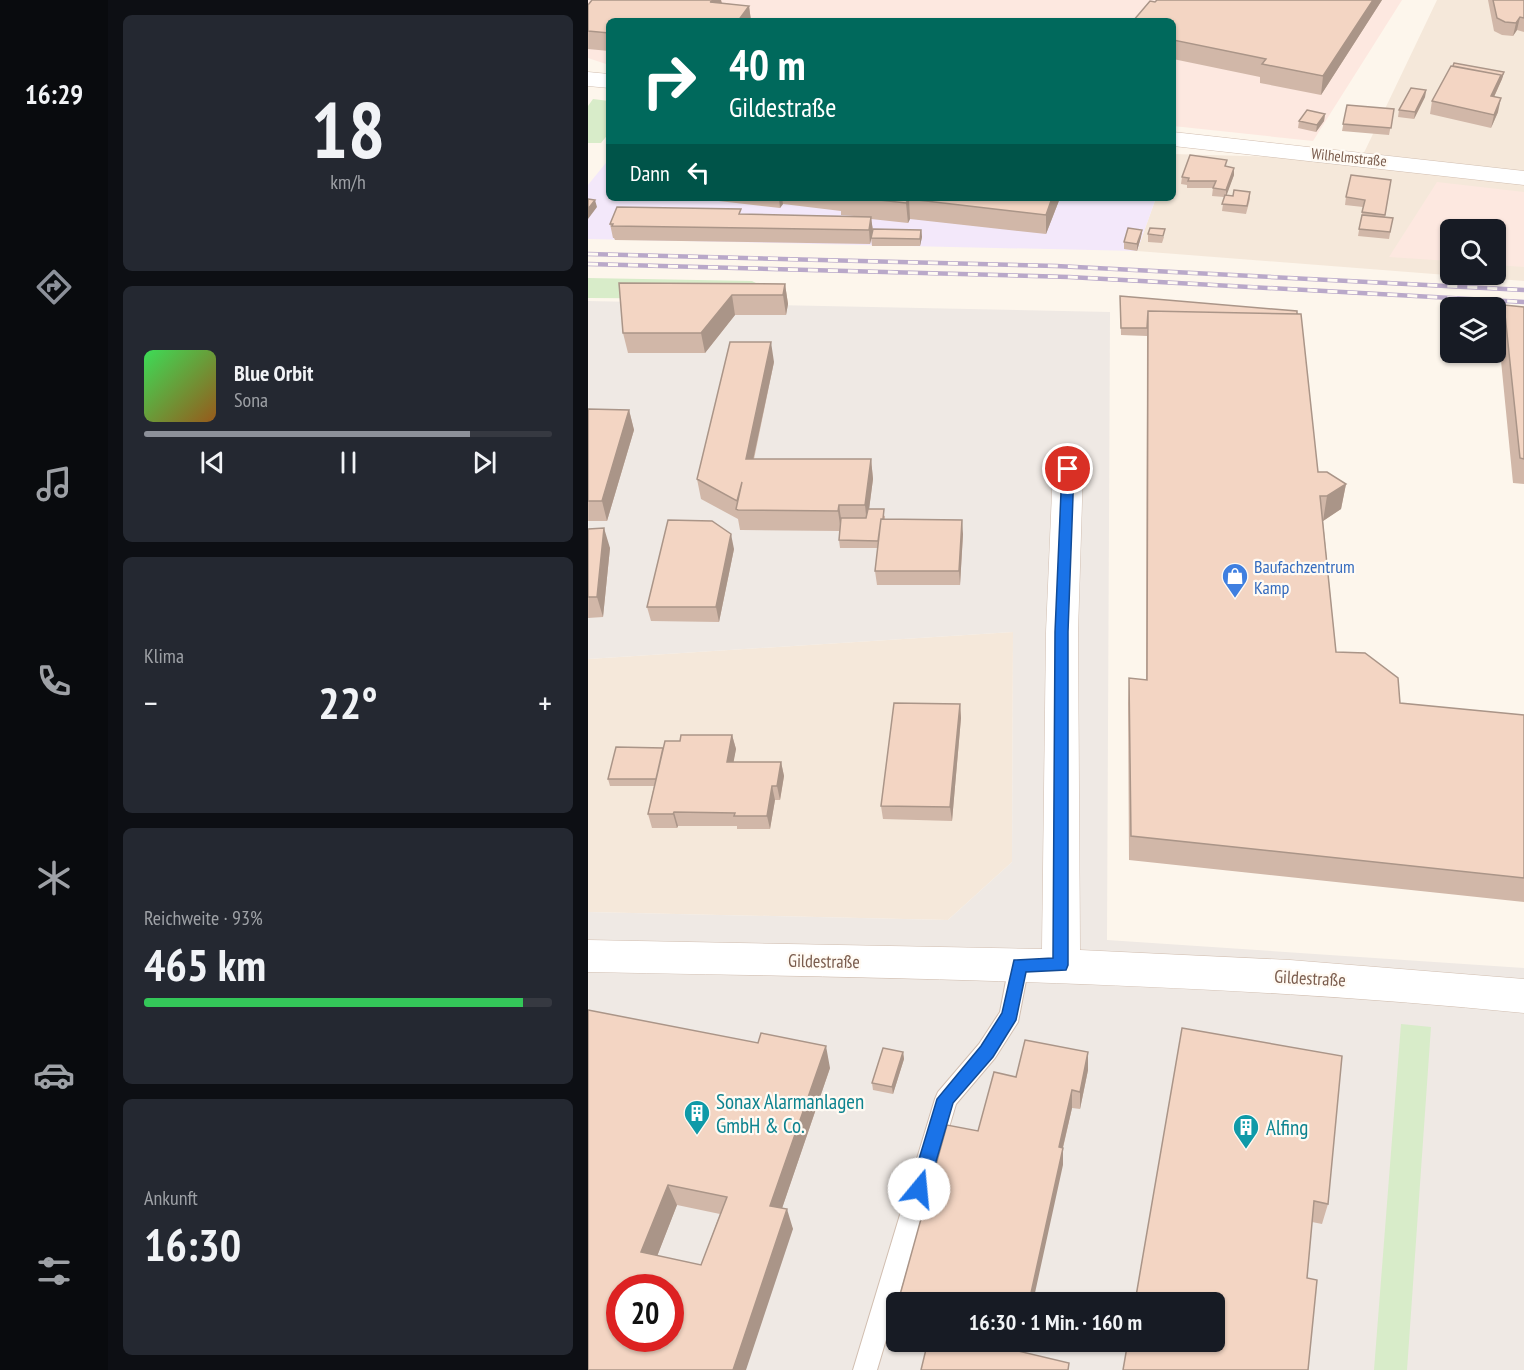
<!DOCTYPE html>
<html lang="de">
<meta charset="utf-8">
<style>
body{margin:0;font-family:"PT Sans Narrow",sans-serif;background:#242831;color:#f1f3f6;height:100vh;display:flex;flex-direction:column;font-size:22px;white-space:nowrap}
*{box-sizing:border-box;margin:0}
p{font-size:20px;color:#9ea1a6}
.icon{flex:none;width:33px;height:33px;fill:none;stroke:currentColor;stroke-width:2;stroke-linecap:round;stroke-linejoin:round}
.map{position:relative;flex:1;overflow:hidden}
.details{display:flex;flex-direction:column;gap:15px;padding:15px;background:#0d0f14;width:480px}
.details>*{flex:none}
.hud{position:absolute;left:18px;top:18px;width:570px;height:183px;border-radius:9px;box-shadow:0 2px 4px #0004;background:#00695c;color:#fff;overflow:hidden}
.controls{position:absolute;left:852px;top:219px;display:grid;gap:12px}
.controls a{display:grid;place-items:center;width:66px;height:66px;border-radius:9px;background:#171b24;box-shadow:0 2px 4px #0004;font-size:30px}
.speed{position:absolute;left:18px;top:1274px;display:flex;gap:12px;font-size:30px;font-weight:700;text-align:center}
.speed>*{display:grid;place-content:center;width:78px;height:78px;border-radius:50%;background:#171b24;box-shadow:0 2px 4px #0004;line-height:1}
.speed .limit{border:9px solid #d22;background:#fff;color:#111}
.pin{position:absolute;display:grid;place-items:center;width:51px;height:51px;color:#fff;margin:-26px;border:3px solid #fff;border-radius:50%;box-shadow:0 2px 6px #0007}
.me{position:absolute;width:66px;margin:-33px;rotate:17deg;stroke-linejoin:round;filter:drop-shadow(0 0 4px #0008)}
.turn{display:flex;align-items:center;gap:21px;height:126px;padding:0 24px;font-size:27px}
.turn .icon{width:78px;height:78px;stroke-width:2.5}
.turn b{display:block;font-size:42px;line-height:51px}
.then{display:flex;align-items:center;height:57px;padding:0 24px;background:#0003;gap:12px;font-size:22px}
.big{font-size:45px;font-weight:700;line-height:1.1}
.details .widget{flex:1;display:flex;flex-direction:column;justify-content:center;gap:9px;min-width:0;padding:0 21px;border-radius:9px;background:#242831}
.details .dial{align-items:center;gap:0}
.dial b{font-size:78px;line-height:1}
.song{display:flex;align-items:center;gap:18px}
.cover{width:72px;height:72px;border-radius:9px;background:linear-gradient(135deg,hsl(130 70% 55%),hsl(30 70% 35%))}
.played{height:6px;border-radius:3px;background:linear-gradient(90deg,#8c9099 80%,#363941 80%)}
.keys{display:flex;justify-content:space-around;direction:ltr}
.heat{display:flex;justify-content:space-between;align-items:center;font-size:33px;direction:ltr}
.charge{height:9px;border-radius:4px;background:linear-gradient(90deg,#34c759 93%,#363941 0)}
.trip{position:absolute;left:298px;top:1292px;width:339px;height:60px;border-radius:9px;background:#171b24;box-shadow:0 2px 4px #0004;font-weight:700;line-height:60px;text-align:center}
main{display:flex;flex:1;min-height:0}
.tab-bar{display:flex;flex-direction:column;width:108px;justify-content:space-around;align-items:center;background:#090b0e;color:#9ea1a6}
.tab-bar .icon{width:42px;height:42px}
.tab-bar .on{color:#8c9099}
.tab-bar b{font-size:27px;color:#f1f3f6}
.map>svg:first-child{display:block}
.residential{fill:#f5e8da;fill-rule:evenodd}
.commercial{fill:#fde8e0}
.industrial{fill:#efe9e4;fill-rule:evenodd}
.education{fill:#f3e8fa}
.green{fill:#d8ecc9}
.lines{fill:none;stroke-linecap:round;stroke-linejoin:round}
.lane-casing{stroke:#d1beb0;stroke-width:2}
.street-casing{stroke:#d1beb0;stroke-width:1}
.lane{fill:#fff;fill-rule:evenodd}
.street{fill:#fff;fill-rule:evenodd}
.rail-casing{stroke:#b9a8c9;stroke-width:4.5}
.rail{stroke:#fffaf3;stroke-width:3;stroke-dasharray:10;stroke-linecap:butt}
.wall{fill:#d1b7a8;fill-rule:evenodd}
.shaded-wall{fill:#aa9588}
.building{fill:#f3d5c3;stroke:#aa9588;stroke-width:1.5;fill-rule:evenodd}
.route{fill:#1a73e8;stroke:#114b97;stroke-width:1.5}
.labels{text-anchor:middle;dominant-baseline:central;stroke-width:4.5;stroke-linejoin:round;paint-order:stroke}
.far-street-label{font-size:15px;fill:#7a5c4d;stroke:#fffaf3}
.shop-label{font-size:18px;fill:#366cbe;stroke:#fffaf3;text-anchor:start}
.street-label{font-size:18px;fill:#7a5c4d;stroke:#fffaf3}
.near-culture-label{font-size:21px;fill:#0d838f;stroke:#fffaf3;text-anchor:start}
</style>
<main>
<nav class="tab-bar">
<b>16:29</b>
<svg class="icon on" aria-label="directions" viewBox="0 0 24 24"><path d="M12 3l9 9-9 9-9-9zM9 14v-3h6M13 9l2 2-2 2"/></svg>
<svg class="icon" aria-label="music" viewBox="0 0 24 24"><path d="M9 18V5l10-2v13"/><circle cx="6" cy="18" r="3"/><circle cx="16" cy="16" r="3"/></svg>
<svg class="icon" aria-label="phone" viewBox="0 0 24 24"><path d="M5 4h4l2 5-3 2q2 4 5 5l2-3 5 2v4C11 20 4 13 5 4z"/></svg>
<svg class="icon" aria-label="climate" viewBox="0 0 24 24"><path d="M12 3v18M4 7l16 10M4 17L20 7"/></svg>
<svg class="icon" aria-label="car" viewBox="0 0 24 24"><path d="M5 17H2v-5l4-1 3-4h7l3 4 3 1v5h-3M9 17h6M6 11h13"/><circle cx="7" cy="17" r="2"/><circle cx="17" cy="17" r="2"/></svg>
<svg class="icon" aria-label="filters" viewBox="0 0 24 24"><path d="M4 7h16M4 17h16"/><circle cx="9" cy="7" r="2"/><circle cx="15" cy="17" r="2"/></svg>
</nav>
<section class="details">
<div class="widget dial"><b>18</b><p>km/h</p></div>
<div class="widget">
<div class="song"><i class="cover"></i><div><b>Blue Orbit</b><p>Sona</p></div></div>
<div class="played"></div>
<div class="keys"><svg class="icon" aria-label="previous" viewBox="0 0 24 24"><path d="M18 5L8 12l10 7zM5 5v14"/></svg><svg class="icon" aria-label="pause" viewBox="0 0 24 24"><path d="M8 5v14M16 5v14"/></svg><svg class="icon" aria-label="next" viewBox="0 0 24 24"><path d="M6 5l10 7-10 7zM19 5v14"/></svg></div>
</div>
<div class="widget"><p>Klima</p>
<div class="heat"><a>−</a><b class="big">22°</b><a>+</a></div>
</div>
<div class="widget"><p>Reichweite · 93%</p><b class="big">465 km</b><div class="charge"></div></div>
<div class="widget"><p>Ankunft</p><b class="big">16:30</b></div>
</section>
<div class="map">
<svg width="936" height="1370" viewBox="0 0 936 1370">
<rect width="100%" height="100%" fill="#fdf6ec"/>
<path class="residential" d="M 849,0 L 936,0 L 936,281 L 549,251 L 568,198 L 585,198 L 585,154 L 773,159 ZM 862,230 L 908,230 L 908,274 L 862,274 Z
M 425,632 L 424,862 L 360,920 L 0,912 L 0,659 Z"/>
<path class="commercial" d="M 0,0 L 814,0 L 725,141 L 585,126 L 585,21 L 21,21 L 21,65 L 0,58 Z
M 849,182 L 936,192 L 936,267 L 908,265 L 908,230 L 862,230 L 862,261 L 801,257 Z"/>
<path class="industrial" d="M 0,301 L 522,312 L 519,940 L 936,968 L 936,1370 L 0,1370 L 0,912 L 360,920 L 424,862 L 425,632 L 0,659 ZM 32,1287 L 82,1287 L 82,1338 L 32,1338 ZM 309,1302 L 627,1302 L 627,1341 L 309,1341 Z"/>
<path class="education" d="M 21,159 L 21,198 L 568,198 L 549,251 L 0,239 L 0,185 Z"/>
<path class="green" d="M 5,99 L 21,101 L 21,133 L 13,143 L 0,143 L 0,106 Z
M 0,278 L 164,281 L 174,286 L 175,299 L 0,298 Z
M 813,1024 L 843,1027 L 819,1370 L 786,1370 Z"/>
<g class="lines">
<g class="lane-casing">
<path id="lane" d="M 431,956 L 438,959 L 441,965 L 430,1022 L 407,1058 L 368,1104 L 289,1370 L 265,1370 L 347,1099 L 350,1092 L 391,1044 L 412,1012 L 421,965 L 424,959 Z"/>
</g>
<g class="street-casing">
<path id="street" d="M 0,72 L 21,74 L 21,88 L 0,86 Z
M 585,132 L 936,171 L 936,185 L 585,146 Z
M 480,460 L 490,462 L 495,469 L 490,632 L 492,950 L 702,960 L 936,979 L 936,1013 C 625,982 313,978 0,972 L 0,940 L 454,949 L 458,632 L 465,469 L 470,462 Z"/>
</g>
<use href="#lane" class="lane"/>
<use href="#street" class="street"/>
<g class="rail-casing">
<path id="rail" d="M 0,254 L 468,266 L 936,290
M 0,264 L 481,277 L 936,302"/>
</g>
<use href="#rail" class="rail"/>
</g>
<path class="wall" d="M 4,0 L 133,0 L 134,3 L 161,6 L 163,21 L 21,21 L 21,51 L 0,49 L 0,5 Z
M 794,0 L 733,95 L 672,83 L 672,77 L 585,59 L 585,21 L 567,2 Z
M 900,0 L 936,0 L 936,32 L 929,30 L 925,36 L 914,35 L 906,31 Z
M 916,72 L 914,79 L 906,97 L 910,112 L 903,128 L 842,114 L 844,101 Z
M 838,90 L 837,97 L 826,119 L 810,117 L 811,110 Z
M 759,105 L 806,109 L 801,135 L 754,131 Z
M 737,114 L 736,121 L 728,132 L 710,128 L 711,121 Z
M 639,167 L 646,175 L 638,195 L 645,196 L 662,192 L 662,199 L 658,214 L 634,211 L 636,197 L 624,196 L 625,188 L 599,188 L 599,185 L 593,184 L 594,177 Z
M 803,180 L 797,217 L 805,218 L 801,239 L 770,236 L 775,207 L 757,205 L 758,197 Z
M 105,198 L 472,198 L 458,234 L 322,219 L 320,223 L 283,219 L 285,231 L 282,244 L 27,240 L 26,238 L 25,238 L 22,224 L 154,215 L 266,216 L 253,215 L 253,211 L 195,204 L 192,208 Z
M 333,230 L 334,237 L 332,246 L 284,246 L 283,238 Z
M 554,230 L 553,237 L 549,251 L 536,249 L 536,242 Z
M 560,234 L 576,237 L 574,243 L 560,242 Z
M 31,283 L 197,284 L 200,304 L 198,315 L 147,315 L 117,353 L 40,353 L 35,333 Z
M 532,296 L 730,472 L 758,484 L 753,509 L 735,521 L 748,652 L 812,703 L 936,715 L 936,902 L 541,860 L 540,703 L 541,678 L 558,680 L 559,336 L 533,335 Z
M 916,305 L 936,307 L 936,484 L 925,483 L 910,330 Z
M 186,362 L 166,459 L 283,459 L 285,479 L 281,509 L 297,516 L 297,519 L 375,534 L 372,585 L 289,585 L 287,571 L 290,548 L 252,548 L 251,540 L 252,531 L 154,530 L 152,530 L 150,519 L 113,499 L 109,479 Z
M 0,409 L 41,410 L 46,430 L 19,521 L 0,521 Z
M 0,529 L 22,548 L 15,617 L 0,618 Z
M 146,549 L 131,622 L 63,621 L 59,607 Z
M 372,704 L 373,718 L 364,821 L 295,819 L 293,806 Z
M 144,735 L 148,749 L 145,762 L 193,762 L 196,776 L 192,800 L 187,800 L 182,829 L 149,829 L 149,826 L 90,826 L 89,828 L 64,828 L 60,814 L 66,786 L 22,786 L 20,779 L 75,748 L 92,741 Z
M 0,1010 L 242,1068 L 194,1208 L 205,1229 L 0,1370 ZM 89,1205 L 132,1214 L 113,1265 L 69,1256 Z
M 594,1028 L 740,1204 L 734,1224 L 724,1222 L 719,1278 L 720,1370 Z
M 315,1052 L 316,1059 L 305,1094 L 285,1090 L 284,1083 Z
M 500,1052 L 500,1070 L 492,1109 L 484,1108 L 475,1148 L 475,1165 L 390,1131 L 428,1077 Z
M 309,1306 L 309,1339 L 307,1338 L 304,1323 Z
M 319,1341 L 436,1341 L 339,1346 Z"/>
<path class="shaded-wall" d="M 116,0 L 133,0 L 136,17 Z
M 785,0 L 794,0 L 733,95 L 735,76 Z
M 161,6 L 163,21 L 150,21 Z
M 932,17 L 929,30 L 925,36 L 928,23 Z
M 916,72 L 914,79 L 900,110 L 903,96 L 913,75 Z
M 838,90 L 837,97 L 826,119 L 827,112 Z
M 913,98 L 910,112 L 903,128 L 906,115 Z
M 737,114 L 736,121 L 728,132 L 729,125 Z
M 646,168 L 646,175 L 638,197 L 638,190 Z
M 191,198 L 194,198 L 195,204 L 192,208 Z
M 464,198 L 472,198 L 458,234 L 458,215 Z
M 321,199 L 322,219 L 320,223 L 318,203 Z
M 7,200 L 9,207 L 0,219 L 0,209 Z
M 283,217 L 285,231 L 282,244 L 281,230 Z
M 333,230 L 334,237 L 332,246 L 332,239 Z
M 554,230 L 553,237 L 549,251 L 549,244 Z
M 197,284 L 200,304 L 198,315 L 195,295 Z
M 144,295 L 147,315 L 117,353 L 113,333 Z
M 183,342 L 186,362 L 161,479 L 158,459 Z
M 41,410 L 46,430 L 19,521 L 14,501 Z
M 283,459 L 285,479 L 279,525 L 277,505 Z
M 758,484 L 753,509 L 735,521 L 739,496 Z
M 251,505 L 254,525 L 253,531 L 250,511 Z
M 374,520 L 375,534 L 372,585 L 371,571 Z
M 16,528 L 22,548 L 15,617 L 9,597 Z
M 143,534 L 146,549 L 131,622 L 128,607 Z
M 372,704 L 373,718 L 364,821 L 362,807 Z
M 144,735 L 148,749 L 143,776 L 139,762 Z
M 193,762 L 196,776 L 192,800 L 189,786 Z
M 184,786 L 187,800 L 182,829 L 179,816 Z
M 86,812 L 90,826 L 89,828 L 85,814 Z
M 238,1046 L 242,1068 L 188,1226 L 182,1206 Z
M 315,1052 L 316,1059 L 305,1094 L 304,1087 Z
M 500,1052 L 500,1070 L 492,1109 L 492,1092 Z
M 484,1090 L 484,1108 L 471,1164 L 471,1147 Z
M 475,1148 L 475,1165 L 445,1302 L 441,1302 Z
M 80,1185 L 89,1205 L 63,1272 L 53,1252 Z
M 199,1209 L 205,1229 L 158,1370 L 145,1370 Z
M 432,1341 L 436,1341 L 430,1365 L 430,1351 Z"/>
<path class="building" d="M 4,0 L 130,0 L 122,2 L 161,6 L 150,21 L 21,21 L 21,33 L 0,31 L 0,5 Z
M 569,0 L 785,0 L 735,76 L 674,64 L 678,59 L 585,40 L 585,21 L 545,21 L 562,1 L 567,2 Z
M 905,0 L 936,0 L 936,18 L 932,17 L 928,23 L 917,22 L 909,18 Z
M 866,63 L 916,72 L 911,82 L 913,75 L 865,66 Z
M 863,66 L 913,75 L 903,96 L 913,98 L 906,115 L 844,101 Z
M 823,88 L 838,90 L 827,112 L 811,110 Z
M 759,105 L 806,109 L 803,128 L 755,124 Z
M 719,110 L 737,114 L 729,125 L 711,121 Z
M 602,155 L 639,160 L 637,166 L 646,168 L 638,190 L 625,188 L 628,181 L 600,181 L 601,178 L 594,177 Z
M 763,175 L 803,180 L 797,215 L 774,212 L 777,200 L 758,197 Z
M 646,190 L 662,192 L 659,206 L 634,204 L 637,195 L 645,196 Z
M 273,198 L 464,198 L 458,215 L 321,199 L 318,203 Z
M 0,199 L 7,200 L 0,209 Z
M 29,207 L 153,209 L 151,214 L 283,217 L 281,230 L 24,226 L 25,224 L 22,224 Z
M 774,215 L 805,218 L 802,232 L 771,229 Z
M 540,228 L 554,230 L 549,244 L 536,242 Z
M 562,228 L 577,229 L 575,236 L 560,234 Z
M 285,229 L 333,230 L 332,239 L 283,238 Z
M 31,283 L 197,284 L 195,295 L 144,295 L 113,333 L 35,333 Z
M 532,296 L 709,311 L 709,314 L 560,311 L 559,328 L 533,328 Z
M 916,305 L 936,307 L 936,459 L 932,458 Z
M 560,311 L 713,314 L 730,472 L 739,472 L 758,484 L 739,496 L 732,496 L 748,652 L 777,653 L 810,678 L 812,703 L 936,715 L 936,878 L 543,836 L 541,678 L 559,680 Z
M 142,342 L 183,342 L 158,459 L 283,459 L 277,505 L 251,505 L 250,511 L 150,510 L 148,509 L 154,482 L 149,501 L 109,479 Z
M 0,409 L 41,410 L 14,501 L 0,501 Z
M 280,509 L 296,509 L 295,519 L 293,519 L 290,541 L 251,540 L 253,518 L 278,518 Z
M 293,519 L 374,520 L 371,571 L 287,571 Z
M 80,520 L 124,521 L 143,534 L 128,607 L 59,607 Z
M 16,528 L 9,597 L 0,597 L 0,529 Z
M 306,703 L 372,704 L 362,807 L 293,806 Z
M 93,735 L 144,735 L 139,762 L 193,762 L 189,786 L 184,786 L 179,816 L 146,816 L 147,813 L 86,812 L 85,814 L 60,814 L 77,741 L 92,741 Z
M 28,747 L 75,748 L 68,779 L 20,779 Z
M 0,1010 L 170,1043 L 173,1033 L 238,1046 L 182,1206 L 199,1209 L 145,1370 L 0,1370 ZM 80,1185 L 139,1197 L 113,1265 L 53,1252 ZM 32,1287 L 82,1287 L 82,1338 L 32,1338 Z
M 594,1028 L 754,1056 L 740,1204 L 726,1201 L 719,1278 L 729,1280 L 720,1370 L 535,1370 L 540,1341 L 627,1341 L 627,1302 L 547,1302 Z
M 437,1040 L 500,1052 L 492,1092 L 484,1090 L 471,1147 L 475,1148 L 441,1302 L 310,1302 L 359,1125 L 390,1131 L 406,1072 L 428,1077 Z
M 295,1048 L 315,1052 L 304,1087 L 284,1083 Z
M 309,1306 L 309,1324 L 304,1323 Z
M 340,1341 L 432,1341 L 430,1351 L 481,1363 L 480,1370 L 333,1370 Z"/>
<path class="route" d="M 480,465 L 486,469 L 480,632 L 480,965 L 478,970 L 438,972 L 428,1020 L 405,1057 L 365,1103 L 340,1189 L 337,1195 L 331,1198 L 325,1195 L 322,1189 L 349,1099 L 393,1046 L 414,1013 L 426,960 L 465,958 L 467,632 L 474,469 Z"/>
<defs>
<g id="shop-pin" transform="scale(1.35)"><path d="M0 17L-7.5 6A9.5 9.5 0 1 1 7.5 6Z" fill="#3f7fe0" stroke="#fffaf3"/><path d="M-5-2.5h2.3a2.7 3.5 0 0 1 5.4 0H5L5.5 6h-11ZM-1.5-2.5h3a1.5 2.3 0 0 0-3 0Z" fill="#fff"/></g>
<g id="building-pin" transform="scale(1.35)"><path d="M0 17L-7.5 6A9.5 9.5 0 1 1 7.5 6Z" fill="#0f9aa8" stroke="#fffaf3"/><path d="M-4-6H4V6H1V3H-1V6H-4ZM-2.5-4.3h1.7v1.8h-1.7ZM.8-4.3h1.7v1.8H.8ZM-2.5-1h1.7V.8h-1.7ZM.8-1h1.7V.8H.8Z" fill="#fff"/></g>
</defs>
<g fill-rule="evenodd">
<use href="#shop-pin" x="647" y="576"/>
<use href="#building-pin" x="109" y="1113"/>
<use href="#building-pin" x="658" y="1127"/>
</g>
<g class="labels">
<g class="far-street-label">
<text transform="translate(761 157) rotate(6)">Wilhelmstraße</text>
</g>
<g class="shop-label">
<text x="666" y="566">Baufachzentrum<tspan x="666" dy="21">Kamp</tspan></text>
</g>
<g class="street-label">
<text transform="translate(236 961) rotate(1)">Gildestraße</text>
<text transform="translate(722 978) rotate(3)">Gildestraße</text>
</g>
<g class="near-culture-label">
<text x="128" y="1101">Sonax Alarmanlagen<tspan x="128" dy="24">GmbH &amp; Co.</tspan></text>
<text x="678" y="1127">Alfing</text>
</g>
</g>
</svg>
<div class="controls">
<a><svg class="icon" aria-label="search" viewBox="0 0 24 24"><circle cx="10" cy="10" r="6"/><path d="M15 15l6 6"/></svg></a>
<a><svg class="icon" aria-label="layers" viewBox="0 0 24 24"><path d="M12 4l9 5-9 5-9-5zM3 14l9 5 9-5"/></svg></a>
</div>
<div class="speed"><div class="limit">20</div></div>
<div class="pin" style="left:480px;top:469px;background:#d93025"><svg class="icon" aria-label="arrive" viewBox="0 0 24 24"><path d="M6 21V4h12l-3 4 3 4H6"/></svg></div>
<svg class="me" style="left:331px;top:1189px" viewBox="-20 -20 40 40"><circle r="19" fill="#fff"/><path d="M0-13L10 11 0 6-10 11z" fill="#1a73e8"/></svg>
<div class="trip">16:30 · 1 Min. · 160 m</div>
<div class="hud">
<div class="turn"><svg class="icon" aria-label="right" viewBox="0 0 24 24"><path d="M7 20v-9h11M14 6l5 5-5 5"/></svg><div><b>40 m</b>Gildestraße</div></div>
<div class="then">Dann<svg class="icon" aria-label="left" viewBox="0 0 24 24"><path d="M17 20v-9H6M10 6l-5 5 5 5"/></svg></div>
</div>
</div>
</main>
